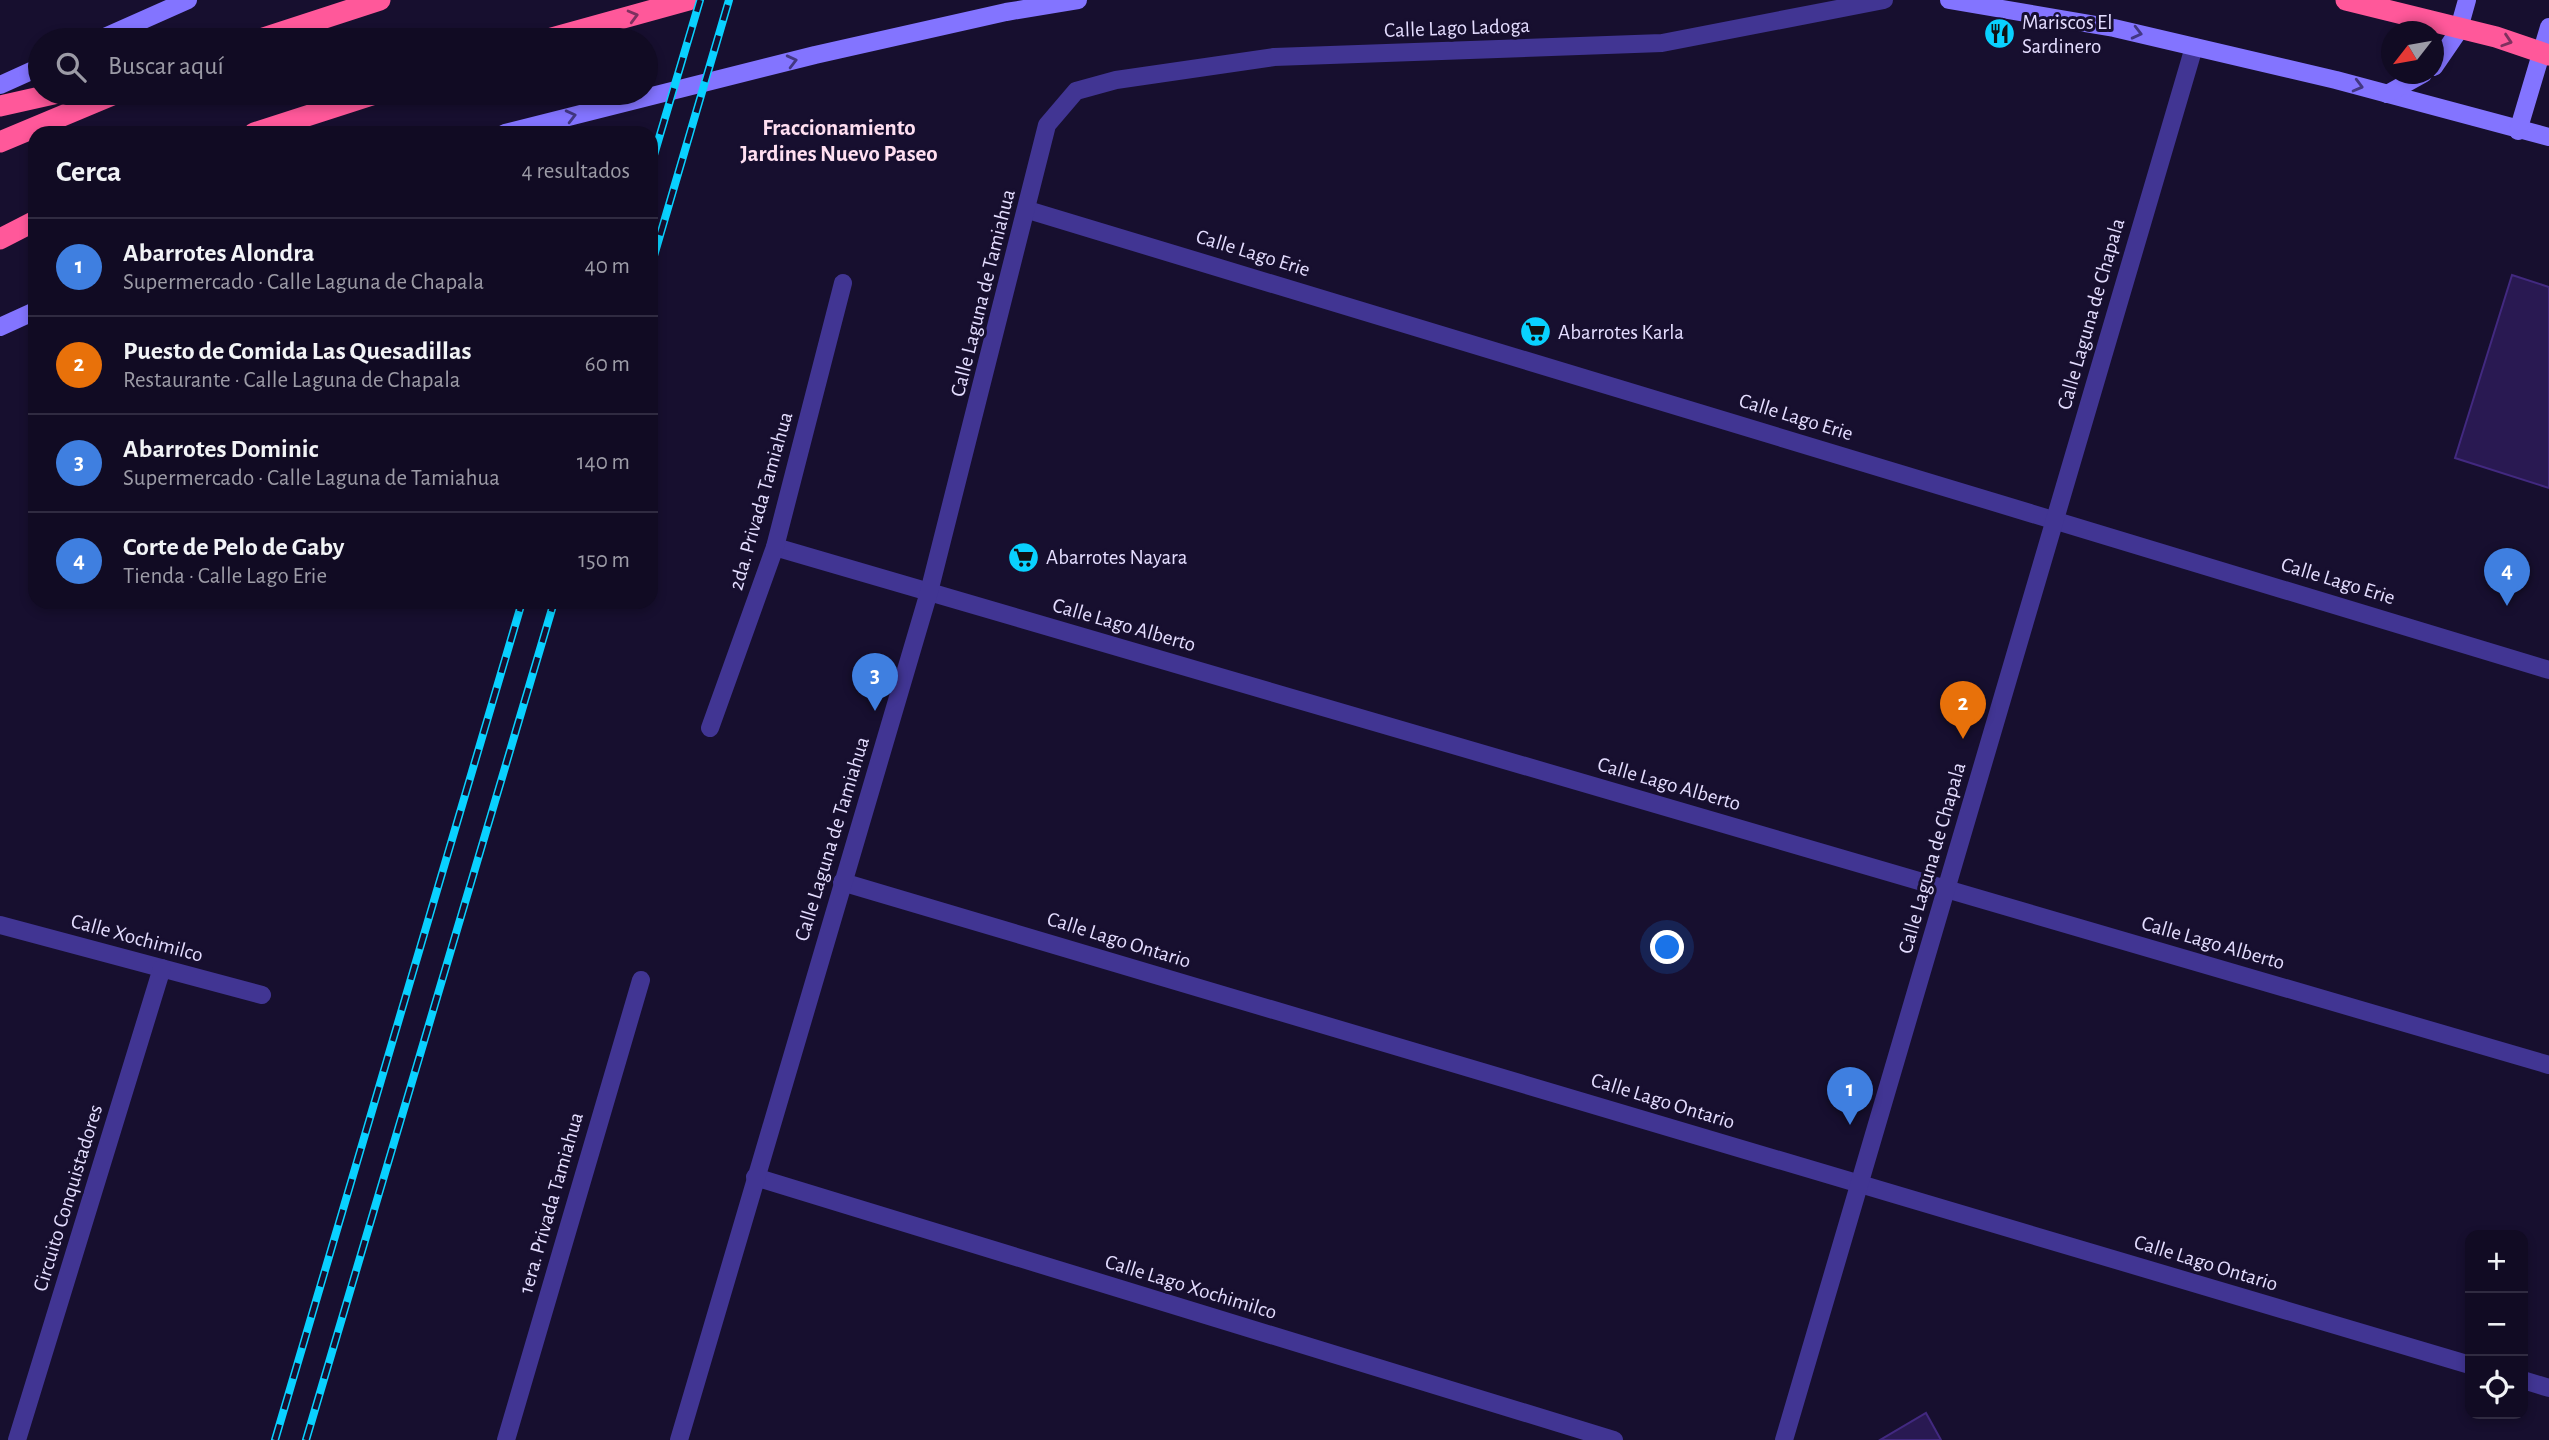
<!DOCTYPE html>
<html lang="es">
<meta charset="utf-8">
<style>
:root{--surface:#110b23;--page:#1a142b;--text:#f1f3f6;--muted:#9c9ba6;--line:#302b41;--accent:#09d1ff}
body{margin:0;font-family:"Alegreya Sans",sans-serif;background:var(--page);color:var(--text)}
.controls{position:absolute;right:21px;bottom:21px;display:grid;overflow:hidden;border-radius:14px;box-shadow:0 4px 10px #0003}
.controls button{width:63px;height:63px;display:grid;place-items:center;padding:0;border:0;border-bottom:2px solid var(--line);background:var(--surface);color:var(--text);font:35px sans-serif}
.compass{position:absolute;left:2381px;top:21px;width:63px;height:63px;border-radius:50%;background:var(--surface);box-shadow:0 4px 10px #0003;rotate:239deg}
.you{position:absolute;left:1668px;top:948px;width:24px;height:24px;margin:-18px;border:5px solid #fff;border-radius:50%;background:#1a73e8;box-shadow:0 0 0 10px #1a73e833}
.badge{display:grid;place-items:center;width:46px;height:46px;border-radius:50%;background:var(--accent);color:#fff;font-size:23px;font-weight:700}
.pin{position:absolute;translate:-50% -58px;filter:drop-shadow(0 2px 4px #0008)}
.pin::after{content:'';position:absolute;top:37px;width:24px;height:21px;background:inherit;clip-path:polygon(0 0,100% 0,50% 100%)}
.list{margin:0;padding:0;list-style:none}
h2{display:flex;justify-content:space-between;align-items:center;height:91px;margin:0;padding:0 28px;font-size:30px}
h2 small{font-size:23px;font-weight:400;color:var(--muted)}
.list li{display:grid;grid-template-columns:46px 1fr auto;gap:21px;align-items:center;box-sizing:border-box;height:98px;padding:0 28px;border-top:2px solid var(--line)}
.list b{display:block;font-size:26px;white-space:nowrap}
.list p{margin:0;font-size:23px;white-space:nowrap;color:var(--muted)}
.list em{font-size:23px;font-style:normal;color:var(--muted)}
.icon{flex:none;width:38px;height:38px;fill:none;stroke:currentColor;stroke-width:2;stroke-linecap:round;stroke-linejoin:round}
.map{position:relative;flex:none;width:2549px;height:1440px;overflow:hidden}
.search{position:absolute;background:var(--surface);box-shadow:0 4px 10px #0003;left:28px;top:28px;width:630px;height:77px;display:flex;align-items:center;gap:18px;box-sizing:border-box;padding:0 24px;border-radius:38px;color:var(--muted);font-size:26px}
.panel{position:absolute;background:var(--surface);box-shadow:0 4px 10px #0003;left:28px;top:126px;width:630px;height:483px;border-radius:21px}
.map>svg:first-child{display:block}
.building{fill:#291952;stroke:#422980;stroke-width:2}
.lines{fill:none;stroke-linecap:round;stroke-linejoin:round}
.minor{stroke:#413593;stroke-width:18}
.secondary{stroke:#8374ff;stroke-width:18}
.motorway{stroke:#ff589a;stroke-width:21}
.rail-casing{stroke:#09d1ff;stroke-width:8}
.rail{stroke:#170f2f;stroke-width:5;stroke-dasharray:16;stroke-linecap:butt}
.motorway-bridge{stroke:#ff589a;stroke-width:21}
.oneway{stroke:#7f305f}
.oneway2{stroke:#423782}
.labels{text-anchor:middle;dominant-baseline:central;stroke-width:6;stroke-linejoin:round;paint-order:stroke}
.poi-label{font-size:21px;fill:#e4ddff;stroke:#170f2f;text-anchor:start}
.street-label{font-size:21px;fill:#e4ddff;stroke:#170f2f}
.neighbourhood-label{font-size:23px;font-weight:bold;fill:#ffdff1;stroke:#170f2f}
</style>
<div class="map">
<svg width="2549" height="1440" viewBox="0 0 2549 1440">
<rect width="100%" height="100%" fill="#170f2f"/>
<!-- building -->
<g class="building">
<polygon points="2512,275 2549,287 2549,488 2455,458"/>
<polygon points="1926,1413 1941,1440 1880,1440"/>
</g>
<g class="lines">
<!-- minor -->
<g class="minor">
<polyline points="1028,210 2549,670"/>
<polyline points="775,547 2549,1065"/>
<polyline points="710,728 775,547 843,283"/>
<polyline points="842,882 2470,1365"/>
<polyline points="0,925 262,995"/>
<polyline points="755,1177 1614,1440"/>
<polyline points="2523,1380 2549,1388"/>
<polyline points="17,1440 162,968"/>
<polyline points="506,1440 641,980"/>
<polyline points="679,1440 929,592 1047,125 1076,91 1116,80 1274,57 1662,43 1884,0"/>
<polyline points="1784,1440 2194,47"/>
</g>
<!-- secondary -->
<g class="secondary">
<polyline points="1949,0 2114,28 2336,80 2549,137"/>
<polyline points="98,40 188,0"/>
<polyline points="2434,67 2458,32 2467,0"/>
<polyline points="0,85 40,67"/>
<polyline points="2387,94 2423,74"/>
<polyline points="2518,131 2549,27"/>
<polyline points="505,133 815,55 1006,12 1078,0"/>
<polyline points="0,327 35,311"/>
</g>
<!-- motorway -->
<g class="motorway">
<polyline points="257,40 380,0"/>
<polyline points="544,40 689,0"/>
<polyline points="0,106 58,93"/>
<polyline points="254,133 378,93"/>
<polyline points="0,142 117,93"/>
<polyline points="0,239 35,221"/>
</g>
<defs>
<g id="rail">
<polyline points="651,165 700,0"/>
<polyline points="651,266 729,0"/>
<polyline points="275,1440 522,602"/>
<polyline points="306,1440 554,602"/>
</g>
</defs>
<!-- rail casing -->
<use href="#rail" class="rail-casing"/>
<!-- rail -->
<use href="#rail" class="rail"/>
<!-- motorway-bridge -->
<polyline class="motorway-bridge" points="2346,0 2496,37 2549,55"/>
</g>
<!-- one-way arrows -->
<defs><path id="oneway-chevron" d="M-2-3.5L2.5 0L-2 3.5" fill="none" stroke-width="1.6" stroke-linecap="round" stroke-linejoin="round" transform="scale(1.75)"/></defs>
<g class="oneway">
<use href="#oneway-chevron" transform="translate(633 16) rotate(-15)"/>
<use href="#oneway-chevron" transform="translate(2507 41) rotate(18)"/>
</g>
<g class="oneway2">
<use href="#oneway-chevron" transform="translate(2137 33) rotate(14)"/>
<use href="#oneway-chevron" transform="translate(792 61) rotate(-14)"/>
<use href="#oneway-chevron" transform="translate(2358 86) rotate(15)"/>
<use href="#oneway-chevron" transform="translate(571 116) rotate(-14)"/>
</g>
<!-- icons -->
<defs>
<symbol id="restaurant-disc" viewBox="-11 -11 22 22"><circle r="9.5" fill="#09d1ff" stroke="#170f2f"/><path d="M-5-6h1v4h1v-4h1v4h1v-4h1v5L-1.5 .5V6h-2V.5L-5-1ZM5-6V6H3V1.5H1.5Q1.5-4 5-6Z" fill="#111"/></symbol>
<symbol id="supermarket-disc" viewBox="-11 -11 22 22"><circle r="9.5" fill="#09d1ff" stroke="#170f2f"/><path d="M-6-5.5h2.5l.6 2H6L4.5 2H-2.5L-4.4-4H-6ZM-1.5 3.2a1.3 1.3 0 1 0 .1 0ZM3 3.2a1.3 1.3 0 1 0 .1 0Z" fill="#111"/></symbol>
</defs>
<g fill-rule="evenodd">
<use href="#restaurant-disc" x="1982" y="16" width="35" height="35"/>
<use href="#supermarket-disc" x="1518" y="314" width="35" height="35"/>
<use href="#supermarket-disc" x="1006" y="540" width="35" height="35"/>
</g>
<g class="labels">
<!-- poi labels -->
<g class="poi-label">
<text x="2022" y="22">Mariscos El<tspan x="2022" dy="24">Sardinero</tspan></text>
<text x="1558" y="332">Abarrotes Karla</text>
<text x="1046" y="557">Abarrotes Nayara</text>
</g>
<!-- street labels -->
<g class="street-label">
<text transform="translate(1457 28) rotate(-2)">Calle Lago Ladoga</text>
<text transform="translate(1253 253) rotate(17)">Calle Lago Erie</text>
<text transform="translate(983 293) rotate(-76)">Calle Laguna de Tamiahua</text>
<text transform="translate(2091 314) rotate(-74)">Calle Laguna de Chapala</text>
<text transform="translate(1796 417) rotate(17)">Calle Lago Erie</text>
<text transform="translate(761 501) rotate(-74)">2da. Privada Tamiahua</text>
<text transform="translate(2338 581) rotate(17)">Calle Lago Erie</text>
<text transform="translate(1124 625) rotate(16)">Calle Lago Alberto</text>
<text transform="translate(1669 784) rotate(16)">Calle Lago Alberto</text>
<text transform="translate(832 839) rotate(-73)">Calle Laguna de Tamiahua</text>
<text transform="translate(1932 858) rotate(-74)">Calle Laguna de Chapala</text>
<text transform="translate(137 938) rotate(15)">Calle Xochimilco</text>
<text transform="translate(1119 940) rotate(17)">Calle Lago Ontario</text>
<text transform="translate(2213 943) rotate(16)">Calle Lago Alberto</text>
<text transform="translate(1663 1101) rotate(17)">Calle Lago Ontario</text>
<text transform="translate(68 1198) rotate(-73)">Circuito Conquistadores</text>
<text transform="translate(551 1203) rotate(-74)">1era. Privada Tamiahua</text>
<text transform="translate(2206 1263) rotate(17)">Calle Lago Ontario</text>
<text transform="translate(1191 1287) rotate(17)">Calle Lago Xochimilco</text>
</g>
<!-- neighbourhood labels -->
<g class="neighbourhood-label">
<text x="839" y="128">Fraccionamiento<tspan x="839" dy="26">Jardines Nuevo Paseo</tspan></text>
</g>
</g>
</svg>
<div class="controls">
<button>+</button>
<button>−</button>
<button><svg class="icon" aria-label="locate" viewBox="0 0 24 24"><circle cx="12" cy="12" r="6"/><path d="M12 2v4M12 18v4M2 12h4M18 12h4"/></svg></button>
</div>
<svg class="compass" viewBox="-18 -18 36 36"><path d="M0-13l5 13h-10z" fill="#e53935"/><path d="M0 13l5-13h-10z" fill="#9c9ba6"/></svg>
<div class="you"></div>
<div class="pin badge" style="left:1850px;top:1125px;background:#3f7fe0">1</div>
<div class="pin badge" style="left:1963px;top:739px;background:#e8710a">2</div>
<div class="pin badge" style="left:875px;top:711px;background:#3f7fe0">3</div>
<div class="pin badge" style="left:2507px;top:606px;background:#3f7fe0">4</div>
<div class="search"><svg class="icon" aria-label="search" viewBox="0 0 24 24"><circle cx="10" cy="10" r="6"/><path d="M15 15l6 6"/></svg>Buscar aquí</div>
<section class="panel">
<h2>Cerca<small>4 resultados</small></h2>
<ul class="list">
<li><span class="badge" style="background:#3f7fe0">1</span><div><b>Abarrotes Alondra</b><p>Supermercado · Calle Laguna de Chapala</p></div><em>40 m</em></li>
<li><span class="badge" style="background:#e8710a">2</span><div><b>Puesto de Comida Las Quesadillas</b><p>Restaurante · Calle Laguna de Chapala</p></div><em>60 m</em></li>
<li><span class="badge" style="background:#3f7fe0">3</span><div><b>Abarrotes Dominic</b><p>Supermercado · Calle Laguna de Tamiahua</p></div><em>140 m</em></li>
<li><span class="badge" style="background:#3f7fe0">4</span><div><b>Corte de Pelo de Gaby</b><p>Tienda · Calle Lago Erie</p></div><em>150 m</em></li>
</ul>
</section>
</div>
